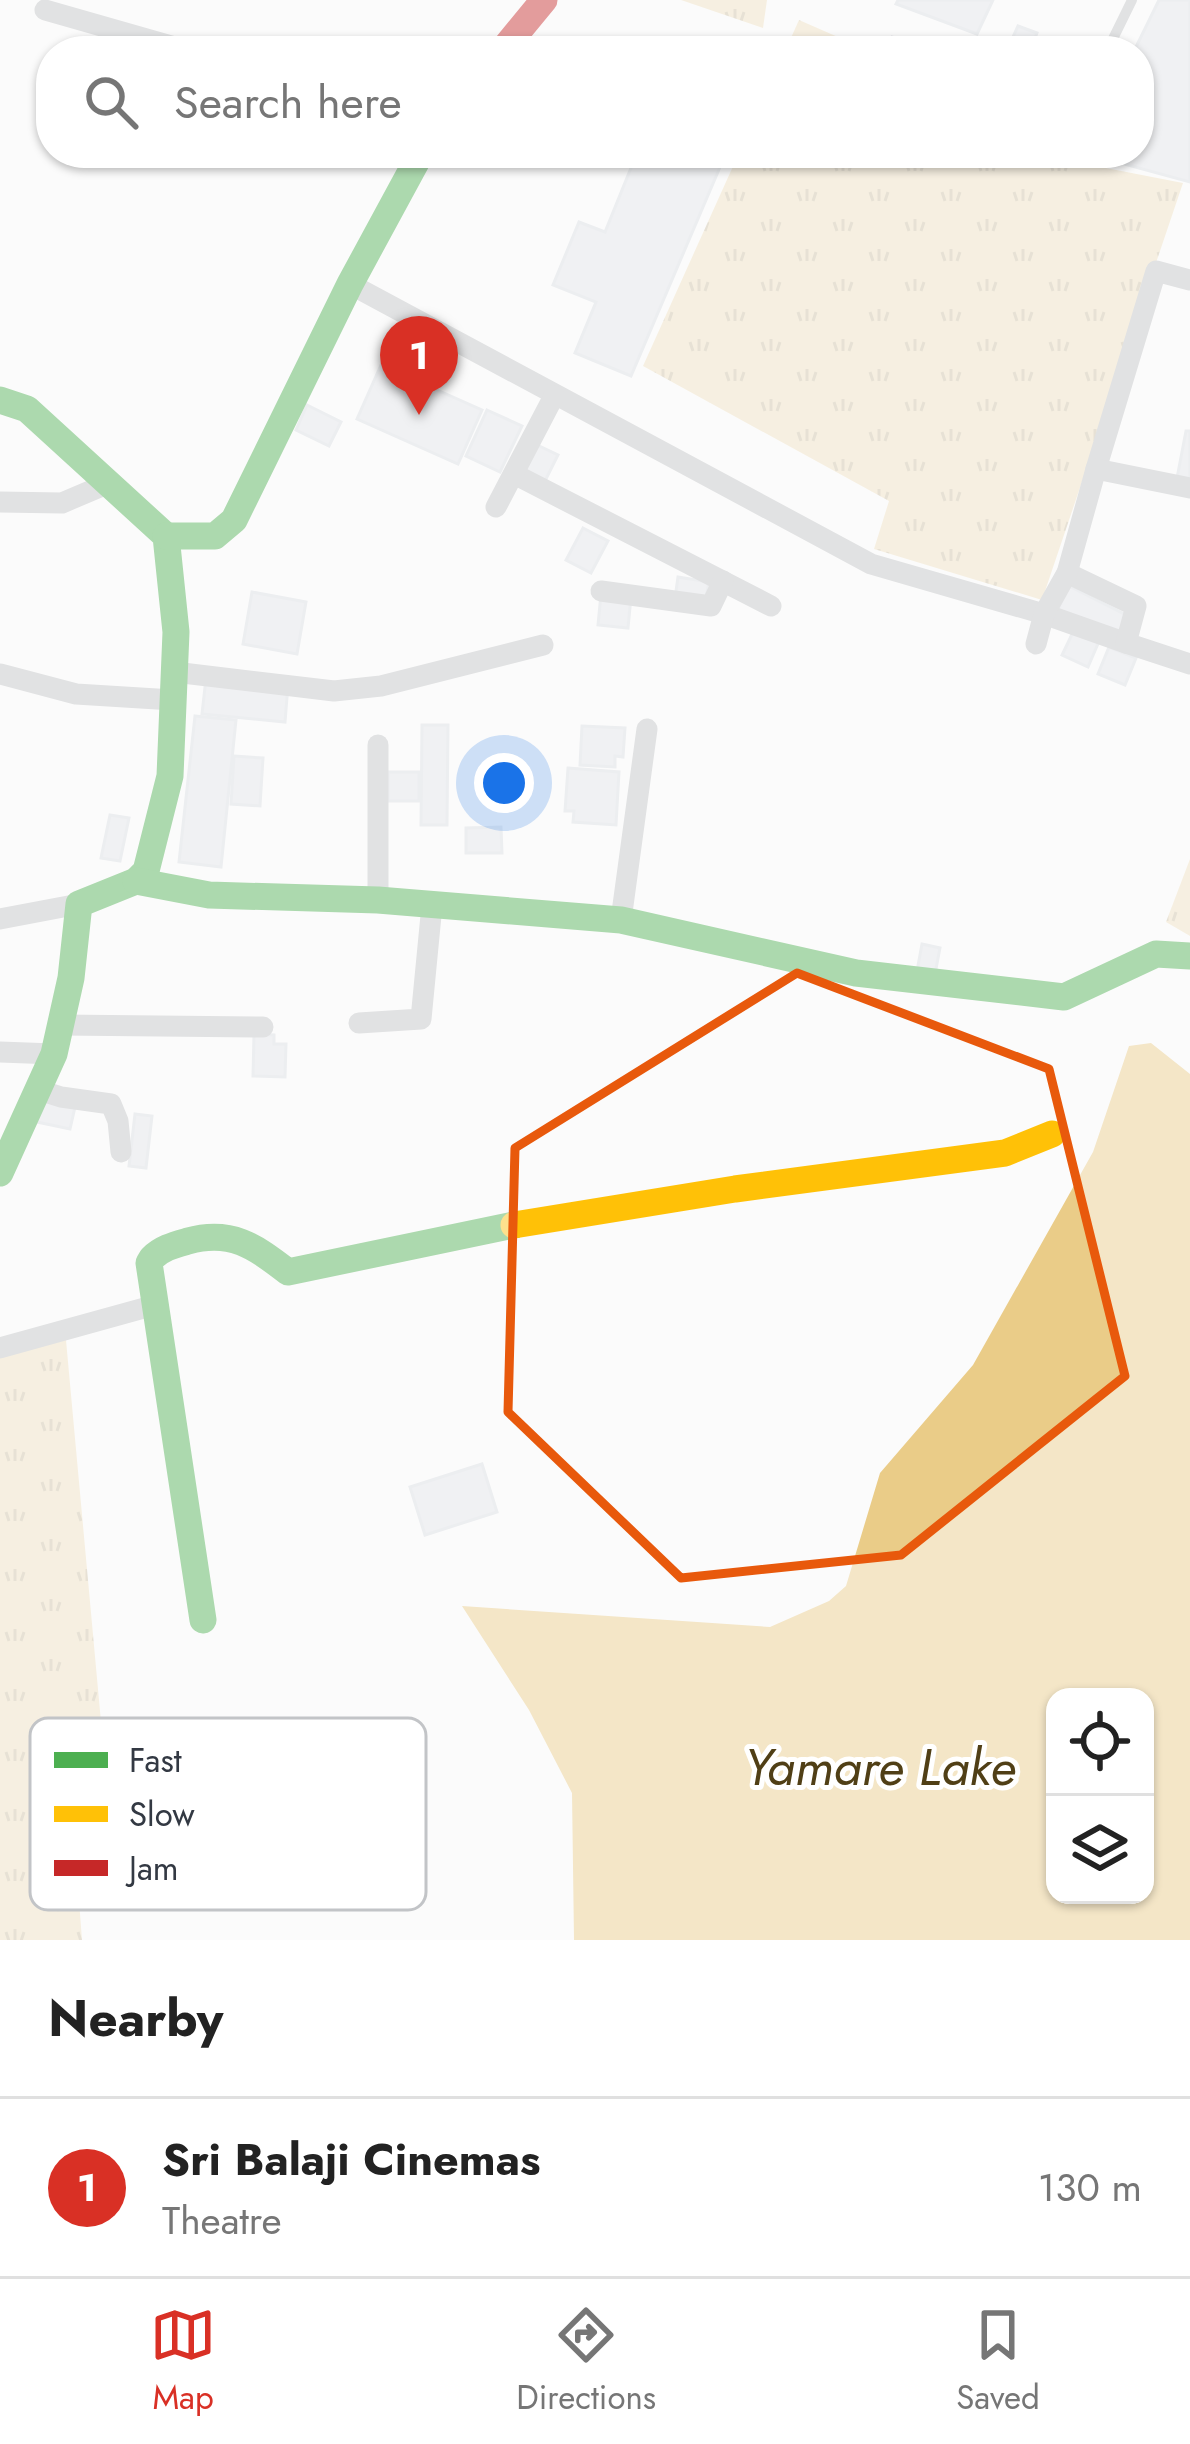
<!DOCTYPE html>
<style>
:root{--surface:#fff;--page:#f2f2f2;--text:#222;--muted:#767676;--line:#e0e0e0;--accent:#d93025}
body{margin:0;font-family:Jost,sans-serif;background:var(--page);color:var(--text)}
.controls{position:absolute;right:36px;bottom:36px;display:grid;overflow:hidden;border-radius:24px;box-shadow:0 3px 9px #0004}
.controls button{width:108px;height:108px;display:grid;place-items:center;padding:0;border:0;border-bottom:3px solid var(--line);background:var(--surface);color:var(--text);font:60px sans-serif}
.you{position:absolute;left:504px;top:783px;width:42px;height:42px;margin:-30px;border:9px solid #fff;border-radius:50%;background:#1a73e8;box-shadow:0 0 0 18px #1a73e833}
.badge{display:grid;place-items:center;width:78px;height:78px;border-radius:50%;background:var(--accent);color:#fff;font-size:39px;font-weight:700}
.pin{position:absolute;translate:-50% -99px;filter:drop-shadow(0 3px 6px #0008)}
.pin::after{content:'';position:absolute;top:63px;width:42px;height:36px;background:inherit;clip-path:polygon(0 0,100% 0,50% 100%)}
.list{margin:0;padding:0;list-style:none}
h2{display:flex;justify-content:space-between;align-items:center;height:156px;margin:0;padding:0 48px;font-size:51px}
h2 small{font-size:39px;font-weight:400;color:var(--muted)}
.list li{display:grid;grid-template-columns:78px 1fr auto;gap:36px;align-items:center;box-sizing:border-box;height:180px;padding:0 48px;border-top:3px solid var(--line)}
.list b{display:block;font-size:45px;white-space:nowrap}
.list p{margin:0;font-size:39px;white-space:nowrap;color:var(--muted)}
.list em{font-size:39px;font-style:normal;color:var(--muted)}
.icon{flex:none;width:66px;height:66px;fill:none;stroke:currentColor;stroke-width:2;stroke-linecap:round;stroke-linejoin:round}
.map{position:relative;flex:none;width:1190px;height:1940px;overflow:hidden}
.search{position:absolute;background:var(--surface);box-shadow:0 3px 9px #0004;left:36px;right:36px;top:36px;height:132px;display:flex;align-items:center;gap:30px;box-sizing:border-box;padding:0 42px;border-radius:48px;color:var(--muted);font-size:45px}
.sheet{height:336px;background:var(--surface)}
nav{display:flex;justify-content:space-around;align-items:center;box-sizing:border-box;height:168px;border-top:3px solid var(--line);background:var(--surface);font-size:33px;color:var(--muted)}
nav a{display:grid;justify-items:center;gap:6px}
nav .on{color:var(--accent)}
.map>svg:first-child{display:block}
.grass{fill:url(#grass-tufts)}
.water{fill:#eacc88;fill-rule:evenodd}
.building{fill:#e2e4e9;stroke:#dadde2;stroke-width:3}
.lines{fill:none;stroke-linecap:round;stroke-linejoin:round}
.lane{stroke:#c1c3c5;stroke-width:10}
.street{stroke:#c1c3c5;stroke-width:21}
.fast{stroke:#4caf50;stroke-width:27}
.slow{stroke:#ffc107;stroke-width:27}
.jam{stroke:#c62828;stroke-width:27}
.marked{fill:none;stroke:#e8590c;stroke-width:9;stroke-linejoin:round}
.labels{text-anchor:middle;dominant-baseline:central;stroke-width:10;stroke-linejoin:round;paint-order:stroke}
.water-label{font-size:51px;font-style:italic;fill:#503f16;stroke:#fff}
.key{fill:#fff;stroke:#c2c4c7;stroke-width:3}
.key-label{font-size:33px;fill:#333943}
</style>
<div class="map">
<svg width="1190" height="1940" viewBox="0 0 1190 1940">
<defs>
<pattern id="grass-tufts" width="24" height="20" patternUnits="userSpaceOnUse" patternTransform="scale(3)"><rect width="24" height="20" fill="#f0e1c1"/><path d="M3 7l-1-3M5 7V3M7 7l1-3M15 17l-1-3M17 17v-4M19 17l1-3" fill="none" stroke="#cec2a7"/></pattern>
</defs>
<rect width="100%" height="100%" fill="#fbfbfb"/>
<!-- grass -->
<g class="grass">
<polygon points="682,0 767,0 763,28 681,0"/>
<polygon points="799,20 870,51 785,51"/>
<polygon points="739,153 1073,153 1070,161 1183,183 1042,600 874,549 889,501 643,366"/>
<polygon points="1190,859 1190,936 1166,922"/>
<polygon points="66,1340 109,1809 73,1821 82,1940 0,1940 0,1357"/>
</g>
<!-- water -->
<path class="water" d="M1151,1043L1190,1074V1940H574L572,1793L529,1710L462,1606L770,1627L829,1601L846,1586L880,1473L973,1365L1093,1152L1129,1046ZM1055,1697H1145V1895H1055Z"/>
<!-- building -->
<g class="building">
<polygon points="898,0 993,0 977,34 896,4"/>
<polygon points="1159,0 1190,0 1190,182 1084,153 1139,153 1139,51 1134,51"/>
<polygon points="1018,26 1037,33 1030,51 1008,48"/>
<polygon points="892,37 926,51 886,51"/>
<polygon points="637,153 726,153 631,376 575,353 596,302 553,285 579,222 605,232"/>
<polygon points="381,365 482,410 458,464 357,419"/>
<polygon points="307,405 341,422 329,446 296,430"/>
<polygon points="487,410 522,426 500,472 466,456"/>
<polygon points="1186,431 1190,431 1190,481 1177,478"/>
<polygon points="533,443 558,455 545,481 520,469"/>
<polygon points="583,528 608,541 591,573 566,560"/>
<polygon points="678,577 709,582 705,603 675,598"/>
<polygon points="1069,586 1130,617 1119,639 1058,609"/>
<polygon points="252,592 306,602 297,654 243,644"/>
<polygon points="601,594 631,597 628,628 598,625"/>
<polygon points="1075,628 1100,639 1088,667 1062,655"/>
<polygon points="1109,647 1136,658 1125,685 1098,674"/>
<polygon points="206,678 288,685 285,722 202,714"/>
<polygon points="195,716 236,720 221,867 179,862"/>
<polygon points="422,725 448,725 447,825 421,825"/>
<polygon points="582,726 625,728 623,757 615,756 615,767 580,765"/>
<polygon points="234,756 263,758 260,806 231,804"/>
<polygon points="568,768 619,772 616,825 573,822 574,811 565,811"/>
<rect x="388" y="772" width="31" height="29"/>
<polygon points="110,815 129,818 120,861 101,858"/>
<polygon points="501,827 502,853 466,853 466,828"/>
<polygon points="922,944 940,948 935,974 917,971"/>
<polygon points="254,1034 274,1035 274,1044 286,1044 285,1077 253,1076"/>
<polygon points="41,1099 75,1107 70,1129 37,1122"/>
<polygon points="135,1114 152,1116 146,1168 129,1166"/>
<polygon points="482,1464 497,1512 425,1535 410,1487"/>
</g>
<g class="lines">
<!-- lane -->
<polyline class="lane" points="1107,51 1132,0"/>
<!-- street -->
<g class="street">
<polyline points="45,10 189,51"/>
<polyline points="350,284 871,564 1044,614 1126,643"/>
<polyline points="1096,469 1156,271 1190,280"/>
<polyline points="514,474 771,606"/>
<polyline points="0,502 62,503 109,483"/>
<polyline points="496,507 554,396"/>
<polyline points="1067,573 1136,606 1126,643 1190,664"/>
<polyline points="601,591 711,606 723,581"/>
<polyline points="1036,644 1044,614 1067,573 1096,469 1190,488"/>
<polyline points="174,672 334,691 381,686 543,645"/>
<polyline points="0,674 76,694 173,700"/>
<polyline points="378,900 378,745"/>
<polyline points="0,919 79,904"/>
<polyline points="621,920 647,729"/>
<polyline points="359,1023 421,1019 432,905"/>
<polyline points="61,1025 263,1027"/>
<polyline points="0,1052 54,1054"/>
<polyline points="39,1090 61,1097 111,1104 118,1121 121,1152"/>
<polyline points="0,1348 155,1305"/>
</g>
<!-- fast -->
<g class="fast">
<polyline points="0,400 27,409 166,536 176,632 170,776 146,871 136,881 79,904 71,978 54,1054 0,1173"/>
<polyline points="166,536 215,536 234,520 350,284 421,153"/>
<polyline points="136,881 209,895 378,900 621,920 856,973 1064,997 1156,954 1190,956"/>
<path d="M203,1620L149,1263L152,1258C162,1248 174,1245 188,1241C231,1229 254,1246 288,1272L514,1225"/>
</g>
<!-- slow -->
<polyline class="slow" points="514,1225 735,1189 1005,1153 1052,1134"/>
<!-- jam -->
<polyline class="jam" points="502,51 544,0"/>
</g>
<!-- marked area -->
<path d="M0 0H1190V1940H0ZM797,973L1049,1069L1125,1376L901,1555L681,1578L508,1412L515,1148Z" fill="#fbfbfb" fill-opacity=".55" fill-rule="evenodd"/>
<path class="marked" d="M797,973L1049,1069L1125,1376L901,1555L681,1578L508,1412L515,1148Z"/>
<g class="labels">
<!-- water labels -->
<g class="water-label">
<text x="880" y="1767">Yamare Lake</text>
</g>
</g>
<!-- legend -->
<rect x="30" y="1718" width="396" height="192" rx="18" class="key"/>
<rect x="54" y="1752" width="54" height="16" fill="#4caf50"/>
<rect x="54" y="1806" width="54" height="16" fill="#ffc107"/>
<rect x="54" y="1860" width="54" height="16" fill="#c62828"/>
<g class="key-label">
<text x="129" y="1772">Fast</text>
<text x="129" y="1826">Slow</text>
<text x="129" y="1880">Jam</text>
</g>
</svg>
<div class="controls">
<button><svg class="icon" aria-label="locate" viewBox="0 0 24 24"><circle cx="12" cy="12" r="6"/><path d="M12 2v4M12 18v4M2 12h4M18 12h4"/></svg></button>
<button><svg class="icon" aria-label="layers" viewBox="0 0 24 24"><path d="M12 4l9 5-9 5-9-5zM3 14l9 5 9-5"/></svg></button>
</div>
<div class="you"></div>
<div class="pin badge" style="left:419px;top:415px">1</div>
<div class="search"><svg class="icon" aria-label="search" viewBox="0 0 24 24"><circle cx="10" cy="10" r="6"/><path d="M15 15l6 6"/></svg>Search here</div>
</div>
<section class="sheet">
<h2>Nearby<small></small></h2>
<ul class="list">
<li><span class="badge">1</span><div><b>Sri Balaji Cinemas</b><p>Theatre</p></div><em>130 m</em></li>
</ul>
</section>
<nav>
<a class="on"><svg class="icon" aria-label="map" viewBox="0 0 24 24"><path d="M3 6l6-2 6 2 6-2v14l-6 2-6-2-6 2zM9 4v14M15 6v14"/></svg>Map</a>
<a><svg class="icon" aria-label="directions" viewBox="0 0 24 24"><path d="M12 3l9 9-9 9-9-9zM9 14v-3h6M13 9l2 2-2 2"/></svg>Directions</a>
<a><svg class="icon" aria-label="saved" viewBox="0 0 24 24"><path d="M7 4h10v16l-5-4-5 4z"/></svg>Saved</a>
</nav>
